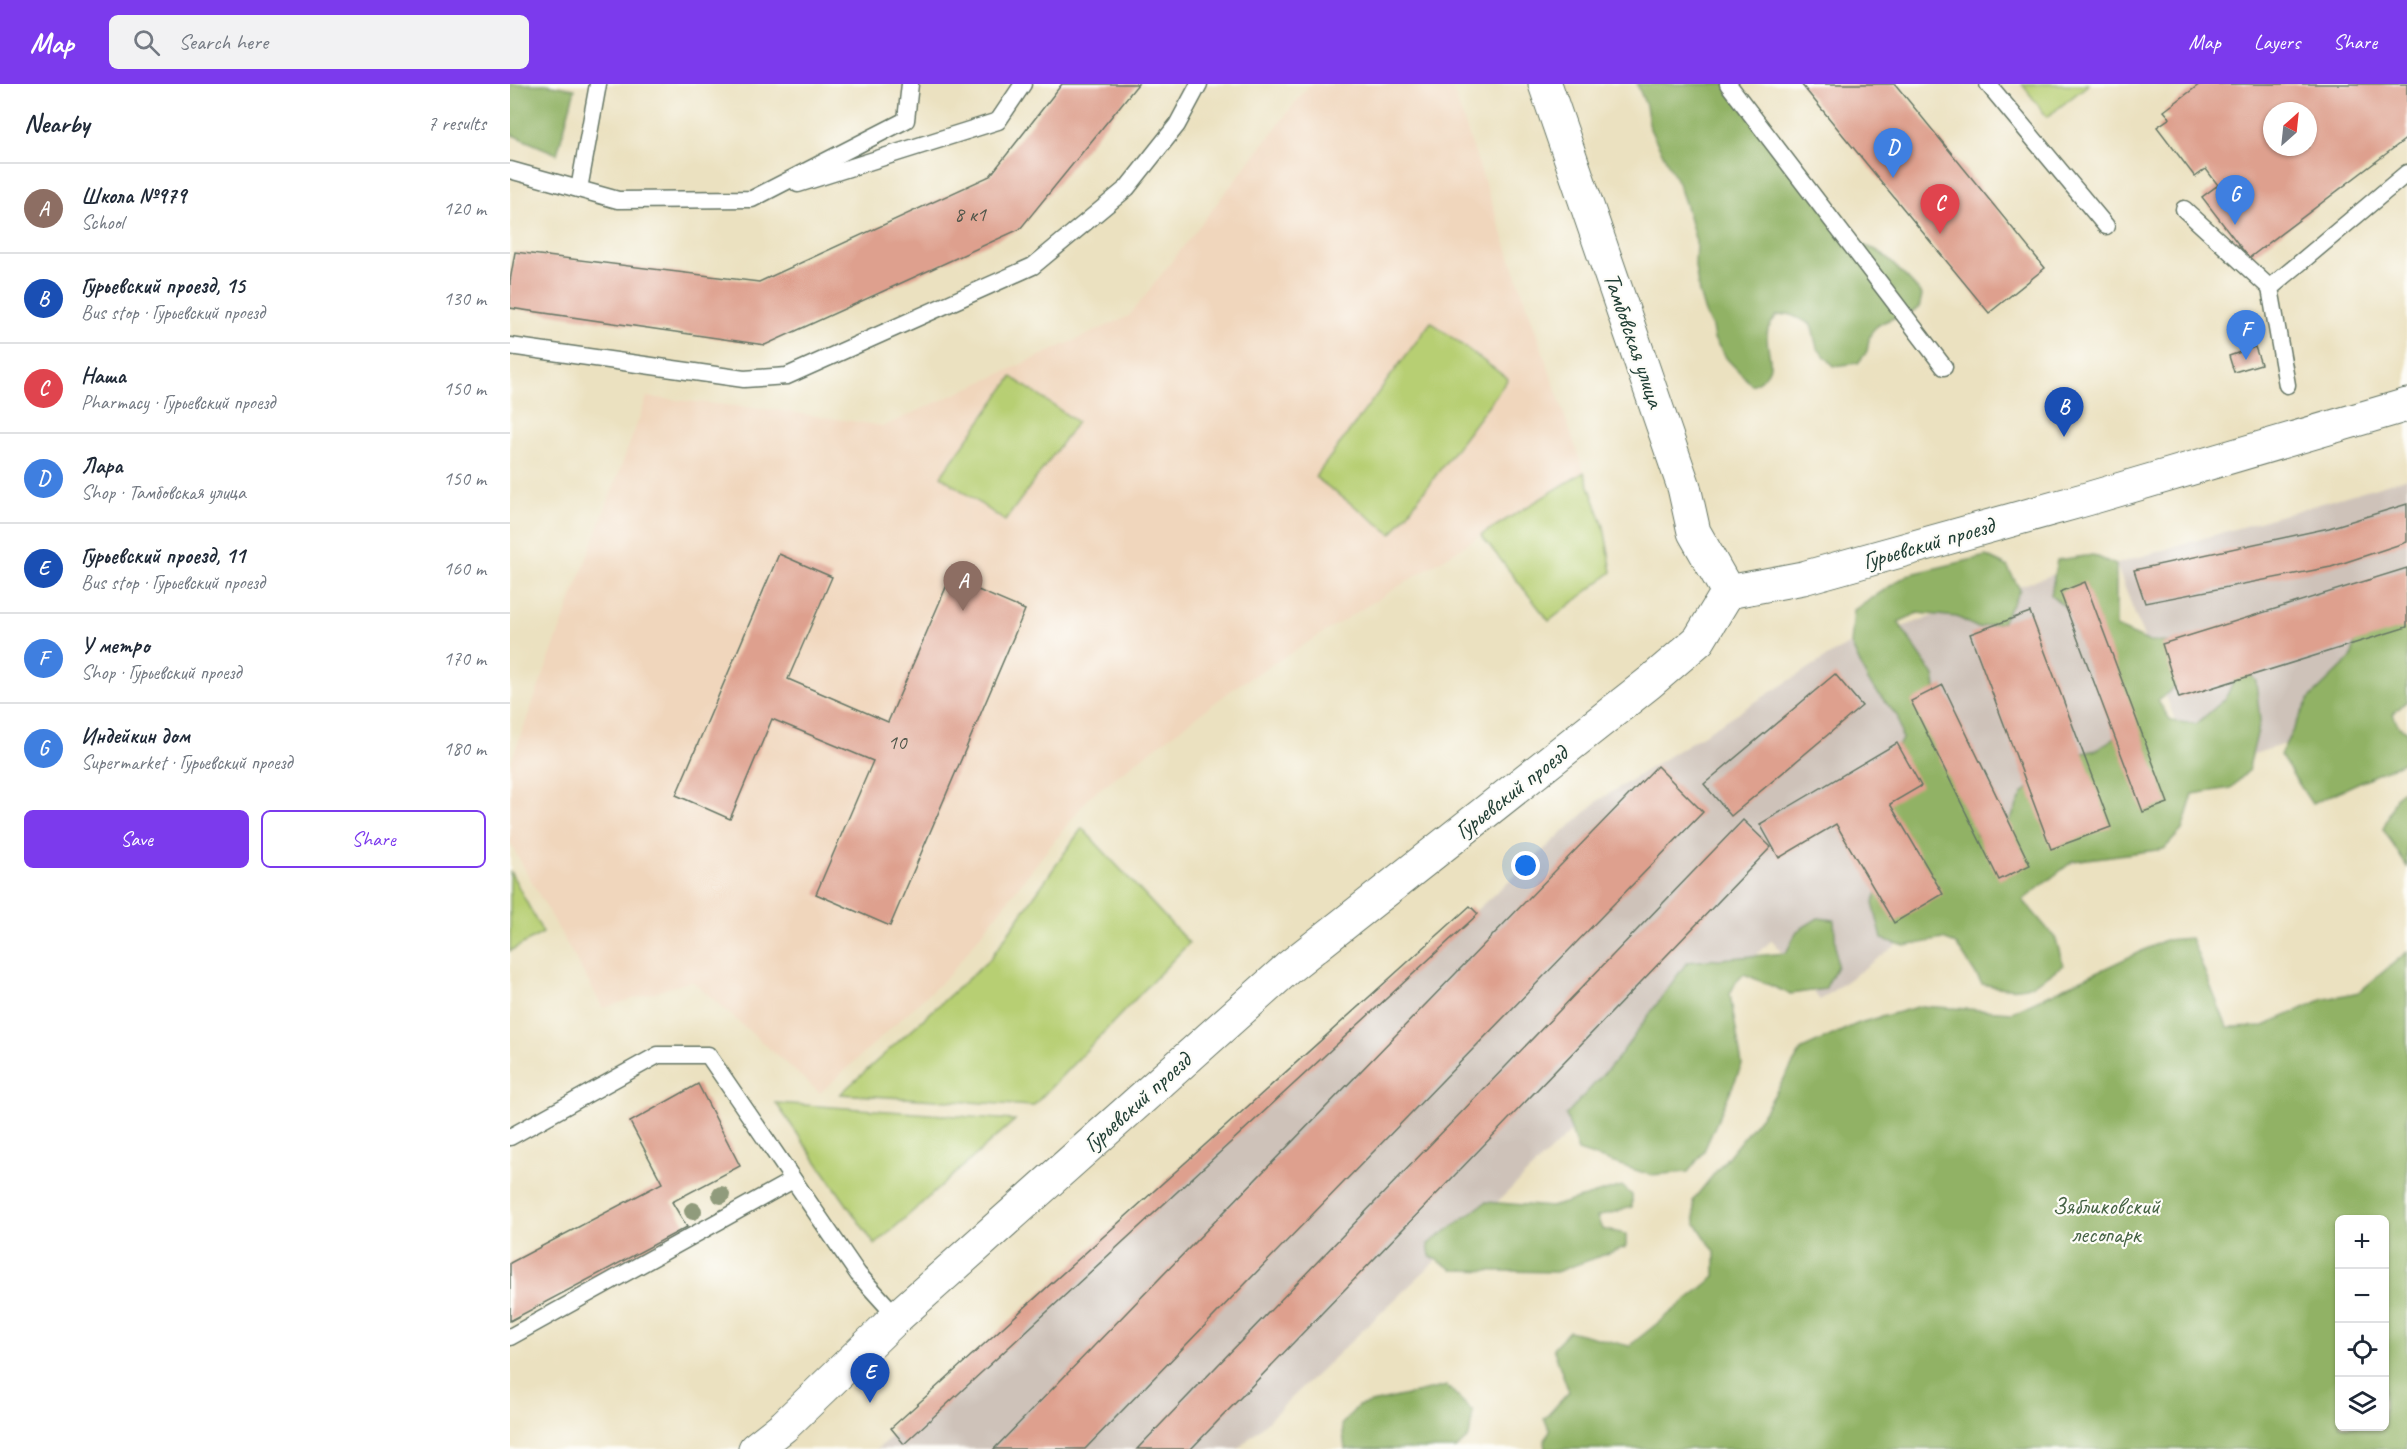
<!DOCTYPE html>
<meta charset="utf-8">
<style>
:root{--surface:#fff;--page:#f2f2f3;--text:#1f2937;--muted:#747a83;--line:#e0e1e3;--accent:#7c3aed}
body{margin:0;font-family:Caveat,sans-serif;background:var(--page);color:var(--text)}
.controls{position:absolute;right:18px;bottom:18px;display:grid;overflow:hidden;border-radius:9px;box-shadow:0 2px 4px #0004}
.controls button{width:54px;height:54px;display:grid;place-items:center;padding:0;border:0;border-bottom:2px solid var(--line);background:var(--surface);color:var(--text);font:30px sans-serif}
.compass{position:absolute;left:1753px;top:18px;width:54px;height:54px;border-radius:50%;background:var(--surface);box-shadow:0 2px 4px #0004;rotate:27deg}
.you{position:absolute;left:1016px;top:782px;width:21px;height:21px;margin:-15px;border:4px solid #fff;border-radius:50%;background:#1a73e8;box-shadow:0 0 0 9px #1a73e833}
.badge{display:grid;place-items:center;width:39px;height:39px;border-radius:50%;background:var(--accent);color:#fff;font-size:20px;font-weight:700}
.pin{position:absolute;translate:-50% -50px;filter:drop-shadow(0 2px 3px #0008)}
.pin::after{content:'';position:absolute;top:32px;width:21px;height:18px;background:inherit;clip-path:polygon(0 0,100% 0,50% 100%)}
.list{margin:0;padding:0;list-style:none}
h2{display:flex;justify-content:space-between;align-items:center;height:78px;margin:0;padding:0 24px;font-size:26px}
h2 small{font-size:20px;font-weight:400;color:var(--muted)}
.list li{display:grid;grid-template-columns:39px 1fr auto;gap:18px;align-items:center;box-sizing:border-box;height:90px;padding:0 24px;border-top:2px solid var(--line)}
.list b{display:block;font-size:22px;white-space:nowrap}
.list p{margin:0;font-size:20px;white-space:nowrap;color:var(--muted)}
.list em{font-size:20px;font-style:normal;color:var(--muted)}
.actions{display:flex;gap:12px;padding:18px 24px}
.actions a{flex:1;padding:14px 0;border:2px solid var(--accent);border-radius:9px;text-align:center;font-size:21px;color:var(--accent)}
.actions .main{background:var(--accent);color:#fff}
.icon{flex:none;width:33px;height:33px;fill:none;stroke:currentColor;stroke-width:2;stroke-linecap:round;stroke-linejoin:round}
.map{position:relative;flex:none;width:1897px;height:1365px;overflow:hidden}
header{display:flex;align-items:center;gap:36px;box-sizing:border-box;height:84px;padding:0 30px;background:var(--accent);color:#fff}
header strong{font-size:28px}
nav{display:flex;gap:33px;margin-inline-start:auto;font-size:21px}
.search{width:420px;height:54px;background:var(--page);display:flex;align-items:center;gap:15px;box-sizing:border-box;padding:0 21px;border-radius:9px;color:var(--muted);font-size:22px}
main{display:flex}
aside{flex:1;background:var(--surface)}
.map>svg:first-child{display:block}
.built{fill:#f0d6bc}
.industrial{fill:#cec2b9}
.green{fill:#b7cf73;stroke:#6b8654;stroke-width:1.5}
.forest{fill:#91b265;stroke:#58784c;stroke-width:1.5;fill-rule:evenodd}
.building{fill:#dea08e;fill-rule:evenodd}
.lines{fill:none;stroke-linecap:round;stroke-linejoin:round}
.service-casing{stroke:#667665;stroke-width:19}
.minor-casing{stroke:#667665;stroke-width:35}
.tertiary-casing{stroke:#667665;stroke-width:35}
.service{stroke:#fff;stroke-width:16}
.minor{stroke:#fff;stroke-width:33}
.tertiary{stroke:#fff;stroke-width:33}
.tree{fill:#909b7c}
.labels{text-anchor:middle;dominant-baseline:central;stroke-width:4.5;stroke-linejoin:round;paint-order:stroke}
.number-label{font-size:21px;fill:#4f564a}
.street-label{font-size:24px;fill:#1f3d34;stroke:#fdfcf7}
.park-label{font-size:24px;fill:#456244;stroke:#fdfcf7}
</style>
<header>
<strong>Map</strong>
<div class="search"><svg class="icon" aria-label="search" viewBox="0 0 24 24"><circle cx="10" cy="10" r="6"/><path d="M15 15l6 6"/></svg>Search here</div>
<nav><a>Map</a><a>Layers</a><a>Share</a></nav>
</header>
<main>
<aside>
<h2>Nearby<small>7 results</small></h2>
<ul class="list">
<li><span class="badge" style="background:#8d6e63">A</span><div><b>Школа №979</b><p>School</p></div><em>120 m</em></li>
<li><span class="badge" style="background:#1a4fb4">B</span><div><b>Гурьевский проезд, 15</b><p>Bus stop · Гурьевский проезд</p></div><em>130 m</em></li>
<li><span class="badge" style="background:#e0444e">C</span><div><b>Наша</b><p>Pharmacy · Гурьевский проезд</p></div><em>150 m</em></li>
<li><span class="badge" style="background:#3f7fe0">D</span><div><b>Лара</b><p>Shop · Тамбовская улица</p></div><em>150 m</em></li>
<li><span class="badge" style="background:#1a4fb4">E</span><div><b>Гурьевский проезд, 11</b><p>Bus stop · Гурьевский проезд</p></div><em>160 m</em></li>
<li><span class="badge" style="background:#3f7fe0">F</span><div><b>У метро</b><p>Shop · Гурьевский проезд</p></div><em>170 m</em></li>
<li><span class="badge" style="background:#3f7fe0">G</span><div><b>Индейкин дом</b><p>Supermarket · Гурьевский проезд</p></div><em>180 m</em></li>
</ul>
<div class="actions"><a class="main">Save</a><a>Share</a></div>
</aside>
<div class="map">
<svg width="1897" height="1365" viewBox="0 0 1897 1365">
<rect width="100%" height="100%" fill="#fdfcf7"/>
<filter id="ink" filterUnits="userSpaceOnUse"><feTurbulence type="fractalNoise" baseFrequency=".0167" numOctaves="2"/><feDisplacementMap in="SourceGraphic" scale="12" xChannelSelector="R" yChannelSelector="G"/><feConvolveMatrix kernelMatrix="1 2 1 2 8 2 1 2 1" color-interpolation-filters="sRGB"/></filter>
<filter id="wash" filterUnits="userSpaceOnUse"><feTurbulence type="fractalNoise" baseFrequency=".008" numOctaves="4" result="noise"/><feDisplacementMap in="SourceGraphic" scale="24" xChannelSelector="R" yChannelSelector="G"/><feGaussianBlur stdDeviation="1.35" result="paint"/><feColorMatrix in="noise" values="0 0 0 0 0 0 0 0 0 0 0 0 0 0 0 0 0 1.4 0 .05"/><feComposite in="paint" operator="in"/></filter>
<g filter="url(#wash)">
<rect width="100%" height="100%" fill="#ebe1c0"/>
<!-- built -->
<polygon class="built" points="800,0 941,0 1074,388 727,602 579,713 439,891 310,1009 182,897 93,924 0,759 0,680 137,313 273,327 374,342 619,232"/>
<!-- industrial -->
<g class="industrial">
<polygon points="1897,394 1897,563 1846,637 1685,689 1606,480"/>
<polygon points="1576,479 1674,735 1423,835 1310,916 1262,856 728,1365 367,1365 1089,716 1331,564"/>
</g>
<!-- green -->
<g class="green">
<polygon points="1512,0 1579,0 1537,33"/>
<polygon points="921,238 998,295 882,450 805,393"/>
<polygon points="502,293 567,338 495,437 431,392"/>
<polygon points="1074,388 1094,443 1102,488 1039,537 971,451"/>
<polygon points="572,744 679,859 523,1022 330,1010 480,875"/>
<polygon points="0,787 33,849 0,867"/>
<polygon points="266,1019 505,1036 365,1161"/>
</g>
<!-- forest -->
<g class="forest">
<polygon points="0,0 36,0 65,5 47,70 0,50"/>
<path d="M1127,0H1220L1342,157C1349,161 1357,162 1364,165C1373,168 1406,203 1412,211L1409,224C1396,233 1376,233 1365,244C1358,250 1359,259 1357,267C1355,271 1351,275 1348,279L1324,282L1307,264L1301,240L1279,230L1266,232C1264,235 1260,241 1258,245C1252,269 1275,284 1242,301L1217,275L1204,255L1202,243L1196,232L1189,209L1185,182L1186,158L1176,122L1168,99L1140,45L1136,22Z"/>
<path d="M1583,471L1606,481V543L1640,558L1680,559L1667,601L1648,617L1661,637L1686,640L1715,615L1726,593L1737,587L1746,597L1750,638L1738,687L1721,704L1683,710L1672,746L1654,765L1563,777L1513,816L1546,855L1553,881C1518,905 1515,909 1472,900L1446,860L1433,855L1395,862L1372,855L1363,819L1379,776L1380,676L1392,655L1388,633L1358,597L1341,560L1344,526L1397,491L1476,472L1497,482L1510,506L1492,538L1468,544L1447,533L1408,529L1388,538L1424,592L1435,656L1469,726L1466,751L1491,755L1513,709L1552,674L1586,666L1617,645L1594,557L1541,511L1547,476Z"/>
<polygon points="1897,508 1897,617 1883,630 1889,643 1897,647 1897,679 1893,678 1802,720 1770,671 1799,615 1842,573 1844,560 1824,548"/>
<polygon points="1897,703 1897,783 1873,745 1887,711"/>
<polygon points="1308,834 1324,836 1327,882 1315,905 1280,910 1234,890 1226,898 1220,910 1232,981 1193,1069 1178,1088 1140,1091 1068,1067 1056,1031 1108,974 1177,878 1276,869 1287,847"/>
<path d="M1681,854L1717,943L1754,942L1811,916L1849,908L1897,868V1365H1035L1034,1358L1040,1346L1034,1335L1059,1308L1043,1264L1059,1247L1119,1262L1205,1193V1168L1185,1138L1183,1116L1254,1028L1292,965L1349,939L1411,922L1502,928L1655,856ZM1830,1136H1874V1342H1830Z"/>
<polygon points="1112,1102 1122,1111 1122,1123 1087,1133 1092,1145 1116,1150 1116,1163 1046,1188 944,1186 920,1172 918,1160 976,1118 1041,1123"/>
<polygon points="937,1302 963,1328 959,1353 946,1365 835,1365 832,1340 848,1322"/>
</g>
<g id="blocks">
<!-- building -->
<g class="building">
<polygon points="552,0 628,0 510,145 255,261 0,224 0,197 5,168 249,198 480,92"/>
<polygon points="1291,0 1385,0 1535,184 1479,229"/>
<path d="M1690,0H1897V54L1739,174L1692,113L1708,101L1696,85L1685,93L1647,43L1660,34L1654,27ZM1762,27H1798V63H1762Z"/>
<polygon points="1745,263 1751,280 1724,288 1719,272"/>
<polygon points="1897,420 1897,458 1821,483 1635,519 1624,486 1819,444"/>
<polygon points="269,470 322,493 278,595 378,638 440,494 515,526 380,842 306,810 363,677 262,635 220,735 166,711"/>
<polygon points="1897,484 1897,543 1669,614 1652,560"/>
<polygon points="1575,498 1658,719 1633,728 1550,508"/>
<polygon points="1520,528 1601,743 1541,765 1460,550"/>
<polygon points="1325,590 1352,622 1221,732 1194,700"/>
<polygon points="1433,601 1520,781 1489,796 1401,617"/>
<polygon points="1387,659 1411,702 1380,720 1433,810 1384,839 1326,740 1269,774 1250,740"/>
<polygon points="1147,682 1193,728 575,1365 484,1365"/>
<polygon points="1233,736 1261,763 681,1365 627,1365"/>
<polygon points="960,822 968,830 394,1360 381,1344"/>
<polygon points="188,1000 230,1082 162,1118 177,1143 0,1237 0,1179 152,1099 120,1038"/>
</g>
</g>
</g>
<g filter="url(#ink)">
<use href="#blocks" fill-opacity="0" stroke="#667665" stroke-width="1.5"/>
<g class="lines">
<defs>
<g id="service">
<polyline points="1218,0 1434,283"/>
<polyline points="1478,0 1596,142"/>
<polyline points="0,86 108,116 242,115 396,36 400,0"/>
<polyline points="288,100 488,37 513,0"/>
<polyline points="69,105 88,0"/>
<polyline points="1674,125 1760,204"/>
<polyline points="0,262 234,295 277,292 523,182 617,104 667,41 689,0"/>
<polyline points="1777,301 1760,204 1897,89"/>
<polyline points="0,1053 148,971 198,971 348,1190 387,1233"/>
<polyline points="0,1253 283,1096"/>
</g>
<polyline id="minor" points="245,1365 274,1342 387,1233 778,884 1139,599 1189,556 1218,508"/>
<polyline id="tertiary" points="1035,0 1174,403 1184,448 1218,508 1293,494 1577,415 1897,321"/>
</defs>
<!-- service casing -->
<use href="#service" class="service-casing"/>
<!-- minor casing -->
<use href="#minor" class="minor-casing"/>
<!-- tertiary casing -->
<use href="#tertiary" class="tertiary-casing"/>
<!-- service -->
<use href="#service" class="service"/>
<!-- minor -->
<use href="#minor" class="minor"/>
<!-- tertiary -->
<use href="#tertiary" class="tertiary"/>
</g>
<!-- trees -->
<g class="tree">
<circle cx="211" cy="1111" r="9"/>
<circle cx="183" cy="1127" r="9"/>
</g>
</g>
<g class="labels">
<!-- number labels -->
<g class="number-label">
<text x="460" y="130">8 к1</text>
<text x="387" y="658">10</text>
</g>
<!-- street labels -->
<g class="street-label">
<text transform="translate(1124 256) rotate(71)">Тамбовская улица</text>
<text transform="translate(1418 459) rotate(-16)">Гурьевский проезд</text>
<text transform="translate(1001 708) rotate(-38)">Гурьевский проезд</text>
<text transform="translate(627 1018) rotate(-42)">Гурьевский проезд</text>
</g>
<!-- park labels -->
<g class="park-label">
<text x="1596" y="1122">Зябликовский<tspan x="1596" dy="28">лесопарк</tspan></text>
</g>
</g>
</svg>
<div class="controls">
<button>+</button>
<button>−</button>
<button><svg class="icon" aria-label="locate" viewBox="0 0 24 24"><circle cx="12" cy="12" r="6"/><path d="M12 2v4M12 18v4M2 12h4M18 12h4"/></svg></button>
<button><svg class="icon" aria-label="layers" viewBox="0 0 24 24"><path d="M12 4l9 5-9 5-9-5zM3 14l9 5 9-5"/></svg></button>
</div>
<svg class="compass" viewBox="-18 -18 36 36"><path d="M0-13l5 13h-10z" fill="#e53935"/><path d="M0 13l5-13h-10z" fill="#747a83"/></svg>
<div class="you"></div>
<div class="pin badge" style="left:453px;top:527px;background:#8d6e63">A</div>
<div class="pin badge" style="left:1554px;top:353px;background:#1a4fb4">B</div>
<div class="pin badge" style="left:1430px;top:150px;background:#e0444e">C</div>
<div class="pin badge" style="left:1383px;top:94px;background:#3f7fe0">D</div>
<div class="pin badge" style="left:360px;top:1319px;background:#1a4fb4">E</div>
<div class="pin badge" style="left:1736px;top:276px;background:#3f7fe0">F</div>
<div class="pin badge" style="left:1725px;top:141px;background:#3f7fe0">G</div>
</div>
</main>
